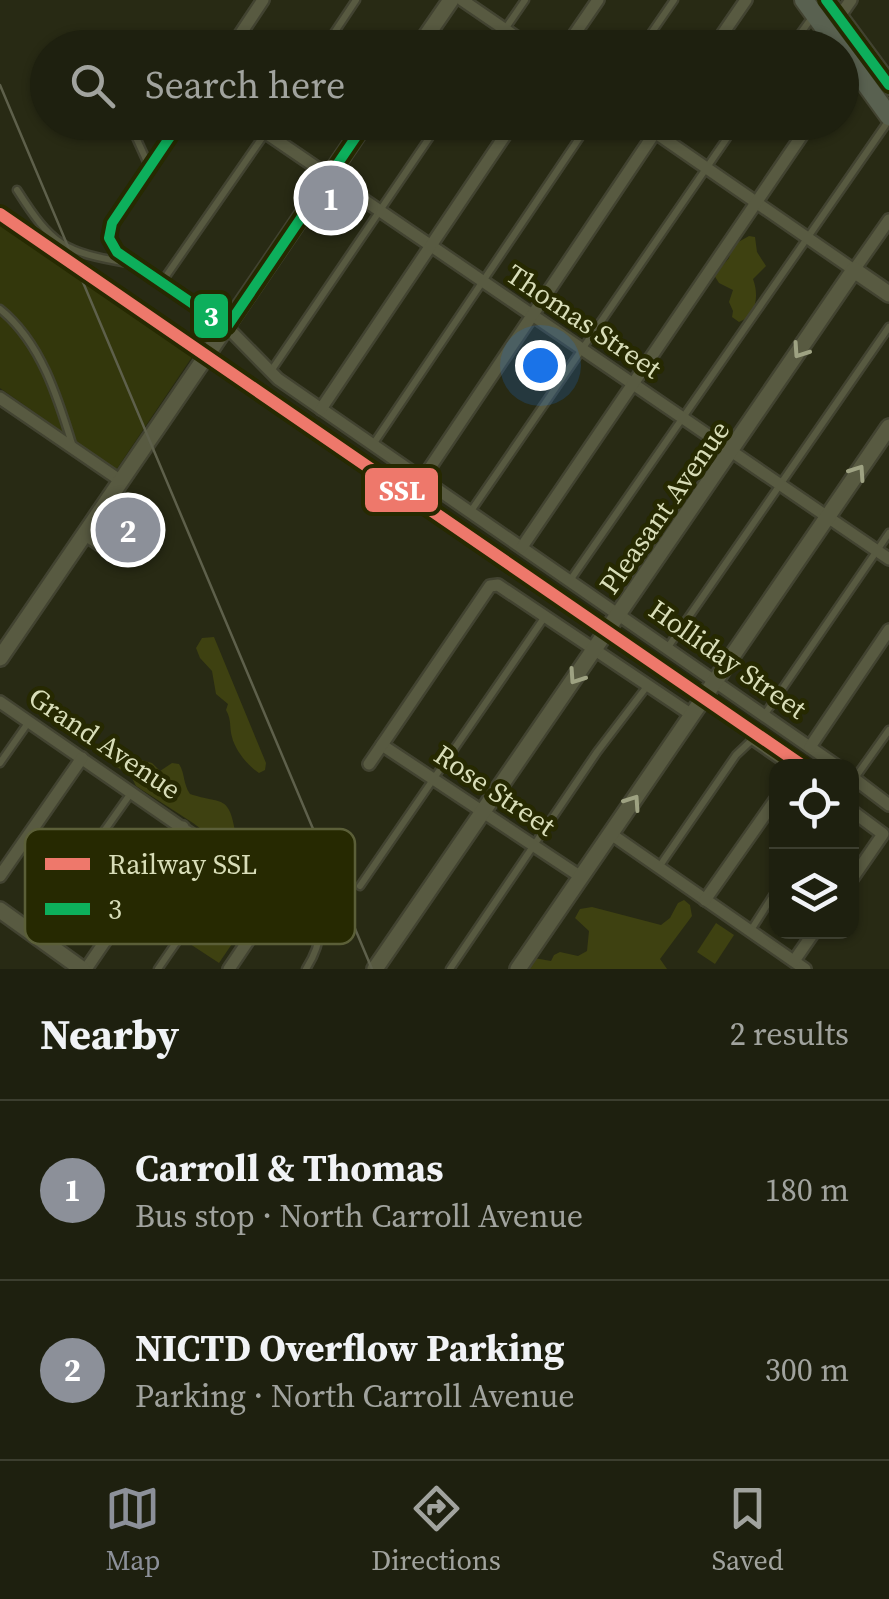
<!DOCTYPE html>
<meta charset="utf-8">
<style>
:root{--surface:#1e200f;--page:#2b2d1d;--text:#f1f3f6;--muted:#a1a39e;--line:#3c3e2f;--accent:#8c9099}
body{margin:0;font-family:"Source Serif 4",serif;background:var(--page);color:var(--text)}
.controls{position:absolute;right:30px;bottom:30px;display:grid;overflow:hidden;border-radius:20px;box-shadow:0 2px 8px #0004}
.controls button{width:90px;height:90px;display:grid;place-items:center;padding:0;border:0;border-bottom:2px solid var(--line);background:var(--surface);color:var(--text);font:50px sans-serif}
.you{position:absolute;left:540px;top:365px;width:35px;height:35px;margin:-25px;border:8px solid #fff;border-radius:50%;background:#1a73e8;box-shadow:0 0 0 15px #1a73e833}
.badge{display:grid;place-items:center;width:65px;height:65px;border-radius:50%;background:var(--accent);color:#fff;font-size:32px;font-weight:700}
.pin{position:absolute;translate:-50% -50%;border:5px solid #fff;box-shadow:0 2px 10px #0006}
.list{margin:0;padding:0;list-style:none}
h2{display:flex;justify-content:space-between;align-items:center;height:130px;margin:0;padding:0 40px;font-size:42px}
h2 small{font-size:32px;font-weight:400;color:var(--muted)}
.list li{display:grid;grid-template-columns:65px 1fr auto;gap:30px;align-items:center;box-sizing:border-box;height:180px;padding:0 40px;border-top:2px solid var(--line)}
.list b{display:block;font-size:38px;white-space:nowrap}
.list p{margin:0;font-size:32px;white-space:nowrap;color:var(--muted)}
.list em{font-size:32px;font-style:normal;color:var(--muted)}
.icon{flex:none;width:55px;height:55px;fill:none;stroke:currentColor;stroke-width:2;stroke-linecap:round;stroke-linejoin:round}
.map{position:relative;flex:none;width:889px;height:969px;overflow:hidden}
.search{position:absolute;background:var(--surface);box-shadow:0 2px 8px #0004;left:30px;right:30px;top:30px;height:110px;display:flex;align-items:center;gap:25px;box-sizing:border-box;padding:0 35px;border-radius:55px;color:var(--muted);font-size:38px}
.sheet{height:490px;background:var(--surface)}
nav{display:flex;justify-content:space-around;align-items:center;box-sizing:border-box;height:140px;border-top:2px solid var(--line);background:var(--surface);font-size:28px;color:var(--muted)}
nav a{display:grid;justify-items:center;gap:5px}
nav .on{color:var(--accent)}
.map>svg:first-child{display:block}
.built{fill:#33370c}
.green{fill:#3e4111}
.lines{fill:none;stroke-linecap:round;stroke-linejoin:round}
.service-casing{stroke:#424331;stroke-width:11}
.minor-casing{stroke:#424331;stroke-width:16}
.tertiary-casing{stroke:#424331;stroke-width:20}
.primary-casing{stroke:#424331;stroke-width:22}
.service{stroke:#585a41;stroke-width:6}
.minor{stroke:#585a41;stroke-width:11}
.tertiary{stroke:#585a41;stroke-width:15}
.primary{stroke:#596150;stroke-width:18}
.rail{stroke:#5e604b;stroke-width:2.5}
.bus-1-casing{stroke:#262901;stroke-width:18}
.bus-1{stroke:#0daf5c;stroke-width:10}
.rail-1-casing{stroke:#262901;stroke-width:20}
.rail-1{stroke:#ee786b;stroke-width:12}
.oneway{stroke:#9ea282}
.labels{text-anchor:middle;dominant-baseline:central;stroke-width:9;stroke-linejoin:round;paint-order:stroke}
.street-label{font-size:28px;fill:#d8ddb8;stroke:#262901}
.key{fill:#262901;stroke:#5b5f38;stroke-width:2.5}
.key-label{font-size:28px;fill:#d8ddb8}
.line-badge{stroke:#262901;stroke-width:4}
.badge-label{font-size:28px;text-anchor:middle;font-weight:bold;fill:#fff}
</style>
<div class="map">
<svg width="889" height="969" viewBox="0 0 889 969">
<rect width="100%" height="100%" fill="#282a14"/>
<!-- built -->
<polygon class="built" points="0,211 196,351 116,470 0,388"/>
<!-- green -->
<g class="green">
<path d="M749,236L755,237L757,252L766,266L753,279C759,295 757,315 739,322L732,317L733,311L729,302L733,290L719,283L714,275L729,258L733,245Z"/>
<path d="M214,637L266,763L265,770L259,773C248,766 235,750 232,737C229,726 232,721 226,710L228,704L216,694L212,671L200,658L196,648L202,638Z"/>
<path d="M113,752L152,763L160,771L172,763L179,764C185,773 183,784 190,794C223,805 229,793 236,836C252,847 276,859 278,879L274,883L193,823L136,786L131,776L106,760Z"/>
<polygon points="229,880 261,901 219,963 187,942"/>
<polygon points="684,900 690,905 692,916 660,959 667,969 526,969 534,958 551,961 554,955 560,952 578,956 587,951 589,931 575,918 580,909 592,907 661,925 670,918 678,903"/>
<polygon points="716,923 734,935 715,964 697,952"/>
</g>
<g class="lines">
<defs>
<g id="service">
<polyline points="724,34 746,48"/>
<polyline points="324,48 356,0"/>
<polyline points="492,48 525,0"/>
<polyline points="641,48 674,0"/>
<polyline points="790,48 813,16"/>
<polyline points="129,122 149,166"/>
<path d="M17,190C52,245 63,252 128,263"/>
<polyline points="162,282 273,122"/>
<path d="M0,309C41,342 58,398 73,447"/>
<polyline points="271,371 440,122"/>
<polyline points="374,443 590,122"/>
<polyline points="471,511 738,122"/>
<polyline points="84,537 106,552 125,527 110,502"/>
<polyline points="571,579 889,120"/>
<polyline points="668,647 889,327"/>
<polyline points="765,714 889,533"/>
<polyline points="0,763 28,723"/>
<polyline points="855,778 889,730"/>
<polyline points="659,867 736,755 753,739"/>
<polyline points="360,886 546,615"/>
<path d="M281,895L290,891C326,911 326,937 306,969"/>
<polyline points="34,930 131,793"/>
<polyline points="751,930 776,891"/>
<polyline points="158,969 231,863"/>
<polyline points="450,969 597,752 648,685"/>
</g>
<g id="minor">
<polyline points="462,0 532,48"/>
<polyline points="837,20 851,0"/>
<polyline points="231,48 263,0"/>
<polyline points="565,48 598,0"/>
<polyline points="713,48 746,0"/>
<polyline points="842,78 851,64"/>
<polyline points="180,122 112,223 109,238 117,252 227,327 278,379 837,766"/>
<polyline points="250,122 889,559"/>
<polyline points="640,122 854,270 889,220"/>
<polyline points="0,398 121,481"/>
<polyline points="321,409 514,122"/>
<polyline points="423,478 662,122"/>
<polyline points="522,547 811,122"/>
<polyline points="0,702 279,895 229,969"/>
<polyline points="753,739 792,766"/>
<polyline points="382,745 581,877"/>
<polyline points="810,747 889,630"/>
<polyline points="369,764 490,586 498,585 692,715"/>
<polyline points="852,777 889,805"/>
<polyline points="852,811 883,834 852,879"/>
<polyline points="611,834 805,969"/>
<polyline points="0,876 82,758"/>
<polyline points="705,900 776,799"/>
<polyline points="794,961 814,932"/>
<polyline points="86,969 183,827"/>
</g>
<g id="tertiary">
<polyline points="418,48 451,0"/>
<polyline points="0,658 366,122"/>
<polyline points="0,910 82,969"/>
<polyline points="375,969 854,270 889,294"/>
<polyline points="518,969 889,427"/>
</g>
<g id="primary">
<polyline points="804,0 839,48"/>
<polyline points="826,0 889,85"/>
<polyline points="842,51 889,116"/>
</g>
</defs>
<!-- service casing -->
<use href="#service" class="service-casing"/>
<!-- minor casing -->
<use href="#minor" class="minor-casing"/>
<!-- tertiary casing -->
<use href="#tertiary" class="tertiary-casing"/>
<!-- primary casing -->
<use href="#primary" class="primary-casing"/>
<!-- service -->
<use href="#service" class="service"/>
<!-- minor -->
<use href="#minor" class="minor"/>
<!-- tertiary -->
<use href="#tertiary" class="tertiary"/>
<!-- primary -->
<use href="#primary" class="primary"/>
<!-- rail -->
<polyline class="rail" points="0,85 372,969"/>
<defs>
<g id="bus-1">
<polyline points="826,0 889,85"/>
<polyline points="180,122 112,223 109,238 117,252 227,327 366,122"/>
</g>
</defs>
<!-- bus-1 casing -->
<use href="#bus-1" class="bus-1-casing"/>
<!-- bus-1 -->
<use href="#bus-1" class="bus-1"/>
<defs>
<polyline id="rail-1" points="0,214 803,766"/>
</defs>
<!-- rail-1 casing -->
<use href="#rail-1" class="rail-1-casing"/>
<!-- rail-1 -->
<use href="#rail-1" class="rail-1"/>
</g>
<!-- one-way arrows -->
<defs><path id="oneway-chevron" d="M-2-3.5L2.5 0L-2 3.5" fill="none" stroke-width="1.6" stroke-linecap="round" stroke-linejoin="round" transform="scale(2.5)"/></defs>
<g class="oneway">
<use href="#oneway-chevron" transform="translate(800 351) rotate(124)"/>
<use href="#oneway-chevron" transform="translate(858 472) rotate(-56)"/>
<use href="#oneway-chevron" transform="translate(576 677) rotate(124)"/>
<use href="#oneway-chevron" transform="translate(633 802) rotate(-56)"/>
</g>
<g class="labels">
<!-- street labels -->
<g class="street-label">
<text transform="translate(584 321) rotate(34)">Thomas Street</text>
<text transform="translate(664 507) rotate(-55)">Pleasant Avenue</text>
<text transform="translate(728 659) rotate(35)">Holliday Street</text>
<text transform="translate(105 743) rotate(34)">Grand Avenue</text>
<text transform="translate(495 790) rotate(34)">Rose Street</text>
</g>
</g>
<!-- legend -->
<rect x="25" y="829" width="330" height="115" rx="15" class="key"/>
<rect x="45" y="858" width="45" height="12" fill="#ee786b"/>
<rect x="45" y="903" width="45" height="12" fill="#0daf5c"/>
<g class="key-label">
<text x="108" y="874">Railway SSL</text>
<text x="108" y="919">3</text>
</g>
<g class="line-badge">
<rect x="192" y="292" width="38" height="48" rx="10" fill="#0daf5c"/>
<rect x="363" y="466" width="77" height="48" rx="10" fill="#ee786b"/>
</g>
<g class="badge-label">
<text x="211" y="326">3</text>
<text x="402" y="500">SSL</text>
</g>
</svg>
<div class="controls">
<button><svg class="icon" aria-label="locate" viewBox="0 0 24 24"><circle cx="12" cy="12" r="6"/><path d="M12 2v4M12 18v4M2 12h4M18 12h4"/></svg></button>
<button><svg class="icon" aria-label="layers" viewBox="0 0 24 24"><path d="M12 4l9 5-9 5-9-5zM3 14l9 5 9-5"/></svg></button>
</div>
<div class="you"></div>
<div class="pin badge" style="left:331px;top:198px">1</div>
<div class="pin badge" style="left:128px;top:530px">2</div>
<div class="search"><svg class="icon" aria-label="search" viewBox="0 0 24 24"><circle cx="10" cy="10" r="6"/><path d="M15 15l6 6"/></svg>Search here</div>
</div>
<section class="sheet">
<h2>Nearby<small>2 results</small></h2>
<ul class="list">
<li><span class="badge">1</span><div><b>Carroll &amp; Thomas</b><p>Bus stop · North Carroll Avenue</p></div><em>180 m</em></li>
<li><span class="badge">2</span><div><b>NICTD Overflow Parking</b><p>Parking · North Carroll Avenue</p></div><em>300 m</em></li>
</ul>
</section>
<nav>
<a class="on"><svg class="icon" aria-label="map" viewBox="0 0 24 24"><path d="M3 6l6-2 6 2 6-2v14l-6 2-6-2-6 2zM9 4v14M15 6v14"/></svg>Map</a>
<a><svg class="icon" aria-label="directions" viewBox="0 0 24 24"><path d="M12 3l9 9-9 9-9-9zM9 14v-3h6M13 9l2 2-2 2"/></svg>Directions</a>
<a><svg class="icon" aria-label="saved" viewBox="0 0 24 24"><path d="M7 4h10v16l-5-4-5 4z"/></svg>Saved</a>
</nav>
